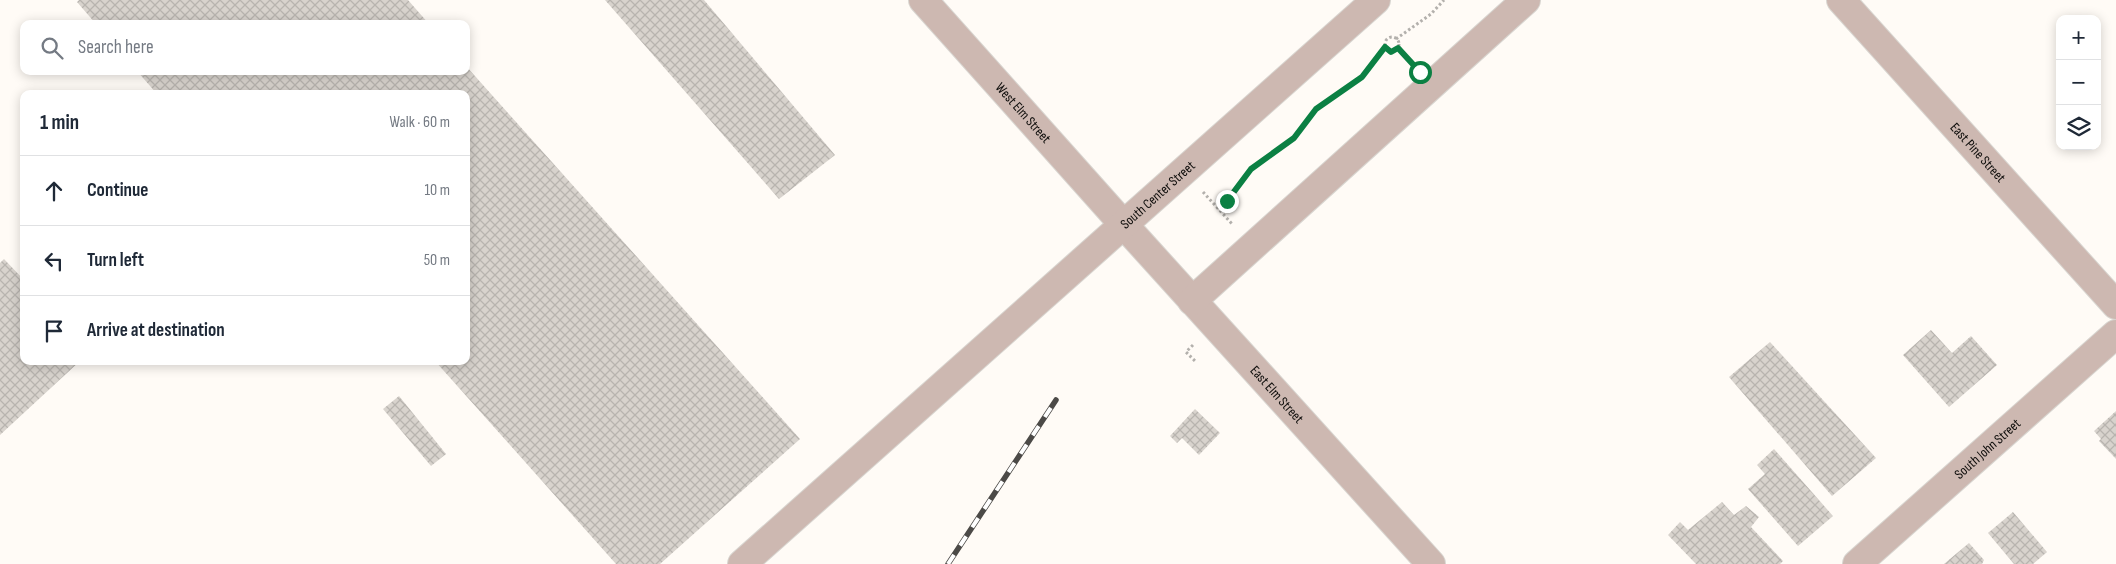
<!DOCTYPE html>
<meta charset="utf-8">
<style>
:root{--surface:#fff;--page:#f2f2f3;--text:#1f2937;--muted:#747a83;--line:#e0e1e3}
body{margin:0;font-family:"Sofia Sans Condensed",sans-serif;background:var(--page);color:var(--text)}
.controls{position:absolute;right:15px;top:15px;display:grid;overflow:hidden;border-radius:10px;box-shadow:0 2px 12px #0003}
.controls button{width:45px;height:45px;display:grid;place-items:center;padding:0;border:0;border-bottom:1px solid var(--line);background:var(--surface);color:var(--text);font:25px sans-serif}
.stop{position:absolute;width:15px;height:15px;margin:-11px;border:4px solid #0b8043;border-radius:50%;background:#fff}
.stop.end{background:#0b8043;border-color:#fff;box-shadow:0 1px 5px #0008}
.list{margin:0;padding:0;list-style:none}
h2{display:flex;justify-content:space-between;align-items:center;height:65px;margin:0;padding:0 20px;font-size:21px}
h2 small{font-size:16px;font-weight:400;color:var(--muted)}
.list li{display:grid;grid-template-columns:32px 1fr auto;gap:15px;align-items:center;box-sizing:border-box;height:70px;padding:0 20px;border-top:1px solid var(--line)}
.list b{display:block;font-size:19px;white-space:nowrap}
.list em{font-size:16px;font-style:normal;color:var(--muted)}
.icon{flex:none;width:28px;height:28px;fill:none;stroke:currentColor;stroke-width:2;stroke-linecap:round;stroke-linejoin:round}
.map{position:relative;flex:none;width:2116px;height:564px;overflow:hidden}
.search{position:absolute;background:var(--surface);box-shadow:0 2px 12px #0003;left:20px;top:20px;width:450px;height:55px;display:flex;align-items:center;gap:12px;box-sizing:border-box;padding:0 18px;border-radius:10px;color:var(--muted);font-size:19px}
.panel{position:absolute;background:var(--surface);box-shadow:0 2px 12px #0003;left:20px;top:90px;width:450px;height:275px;border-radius:10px}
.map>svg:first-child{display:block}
.building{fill:url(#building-cross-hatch)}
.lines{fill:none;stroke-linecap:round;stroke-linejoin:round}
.minor-casing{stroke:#d8d5d0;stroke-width:30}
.path{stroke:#b3b0ac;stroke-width:3;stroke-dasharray:2.5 2.5;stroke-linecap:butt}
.minor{stroke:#cdb8b1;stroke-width:28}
.rail-casing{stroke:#4c4a47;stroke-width:5.5}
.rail{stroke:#fff;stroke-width:4;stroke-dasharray:11;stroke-linecap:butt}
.route{stroke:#0b8043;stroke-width:6}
.labels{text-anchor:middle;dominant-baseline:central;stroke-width:4;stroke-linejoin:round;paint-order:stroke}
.street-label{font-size:14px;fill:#0d0c0a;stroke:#fff}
</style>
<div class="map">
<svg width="2116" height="564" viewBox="0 0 2116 564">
<defs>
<pattern id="building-cross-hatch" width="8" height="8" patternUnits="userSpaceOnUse" patternTransform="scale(1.25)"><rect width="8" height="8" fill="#d8d3cd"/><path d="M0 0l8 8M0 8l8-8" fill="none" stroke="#b8b4af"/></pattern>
</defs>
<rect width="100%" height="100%" fill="#fffbf6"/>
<!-- building -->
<g class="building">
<polygon points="79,0 408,0 429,24 96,24 77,2"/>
<polygon points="605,0 704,0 835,155 779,199"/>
<polygon points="466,66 800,439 660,564 616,564 435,361 466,361 466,94 157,94 137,71 466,71"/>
<polygon points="4,259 24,280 24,361 80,361 0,435 0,263"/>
<polygon points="1931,330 1952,353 1971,336 1997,365 1949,407 1903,355"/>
<polygon points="1770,342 1876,458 1832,496 1729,377"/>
<polygon points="399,396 446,454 431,466 383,409"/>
<polygon points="1195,409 1220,433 1199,455 1182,438 1177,443 1170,436"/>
<polygon points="2116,411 2116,459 2099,441 2101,439 2094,431"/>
<polygon points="1774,449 1833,516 1798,546 1748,489 1765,474 1757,465"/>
<polygon points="1722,502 1734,515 1746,506 1759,517 1751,527 1783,561 1780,564 1696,564 1668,535 1680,522 1688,530"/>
<polygon points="2013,512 2047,552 2033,564 2014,564 1988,533"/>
<polygon points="1969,543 1984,560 1982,564 1944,564"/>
</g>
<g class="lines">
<defs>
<g id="minor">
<path id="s1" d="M923,0L1124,225L1431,564"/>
<path id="s2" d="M1841,0L2116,305"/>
<polyline points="1192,301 1526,0"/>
<path id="s3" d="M742,564L1376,0"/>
<path id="s4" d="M1857,564L2116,334"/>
</g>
</defs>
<!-- minor casing -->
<use href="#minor" class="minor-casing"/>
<!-- path -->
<g class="path">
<circle cx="1392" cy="44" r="7"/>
<polyline points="1396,39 1431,14 1444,0"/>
<polyline points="1398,48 1412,65"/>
<polyline points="1203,192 1233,225"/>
<polyline points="1218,208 1227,201 1251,169 1294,138 1316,109 1362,77 1385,47"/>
<polyline points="1193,345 1186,352 1196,362"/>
</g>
<!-- minor -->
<use href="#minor" class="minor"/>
<defs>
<polyline id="rail" points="948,564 1056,400"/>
</defs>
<!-- rail casing -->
<use href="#rail" class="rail-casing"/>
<!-- rail -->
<use href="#rail" class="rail"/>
</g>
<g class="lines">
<!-- route -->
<polyline class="route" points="1227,201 1251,169 1294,138 1316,109 1362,77 1385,47 1391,52 1398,48 1420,72"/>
</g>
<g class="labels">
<!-- street labels -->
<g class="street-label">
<text stroke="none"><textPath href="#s1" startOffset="151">West Elm Street</textPath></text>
<text stroke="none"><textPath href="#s2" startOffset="205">East Pine Street</textPath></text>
<text stroke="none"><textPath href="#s3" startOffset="556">South Center Street</textPath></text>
<text stroke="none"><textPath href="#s1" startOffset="530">East Elm Street</textPath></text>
<text stroke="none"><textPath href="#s4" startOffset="174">South John Street</textPath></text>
</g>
</g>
</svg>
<div class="controls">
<button>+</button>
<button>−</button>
<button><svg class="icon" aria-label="layers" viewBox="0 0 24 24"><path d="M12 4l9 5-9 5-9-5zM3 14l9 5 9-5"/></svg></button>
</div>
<div class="stop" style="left:1420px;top:72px"></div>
<div class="stop end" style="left:1227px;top:201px"></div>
<div class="search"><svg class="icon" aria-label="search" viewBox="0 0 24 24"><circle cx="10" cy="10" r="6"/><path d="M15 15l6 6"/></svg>Search here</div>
<section class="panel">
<h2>1 min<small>Walk · 60 m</small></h2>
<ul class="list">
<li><svg class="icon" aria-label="ahead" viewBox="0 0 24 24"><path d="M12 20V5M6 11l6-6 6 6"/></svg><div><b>Continue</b></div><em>10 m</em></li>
<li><svg class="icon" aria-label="left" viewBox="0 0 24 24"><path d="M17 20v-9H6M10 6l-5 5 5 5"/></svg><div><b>Turn left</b></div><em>50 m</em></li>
<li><svg class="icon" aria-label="arrive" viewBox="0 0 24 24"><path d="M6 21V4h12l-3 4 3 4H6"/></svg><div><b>Arrive at destination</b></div></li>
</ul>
</section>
</div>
